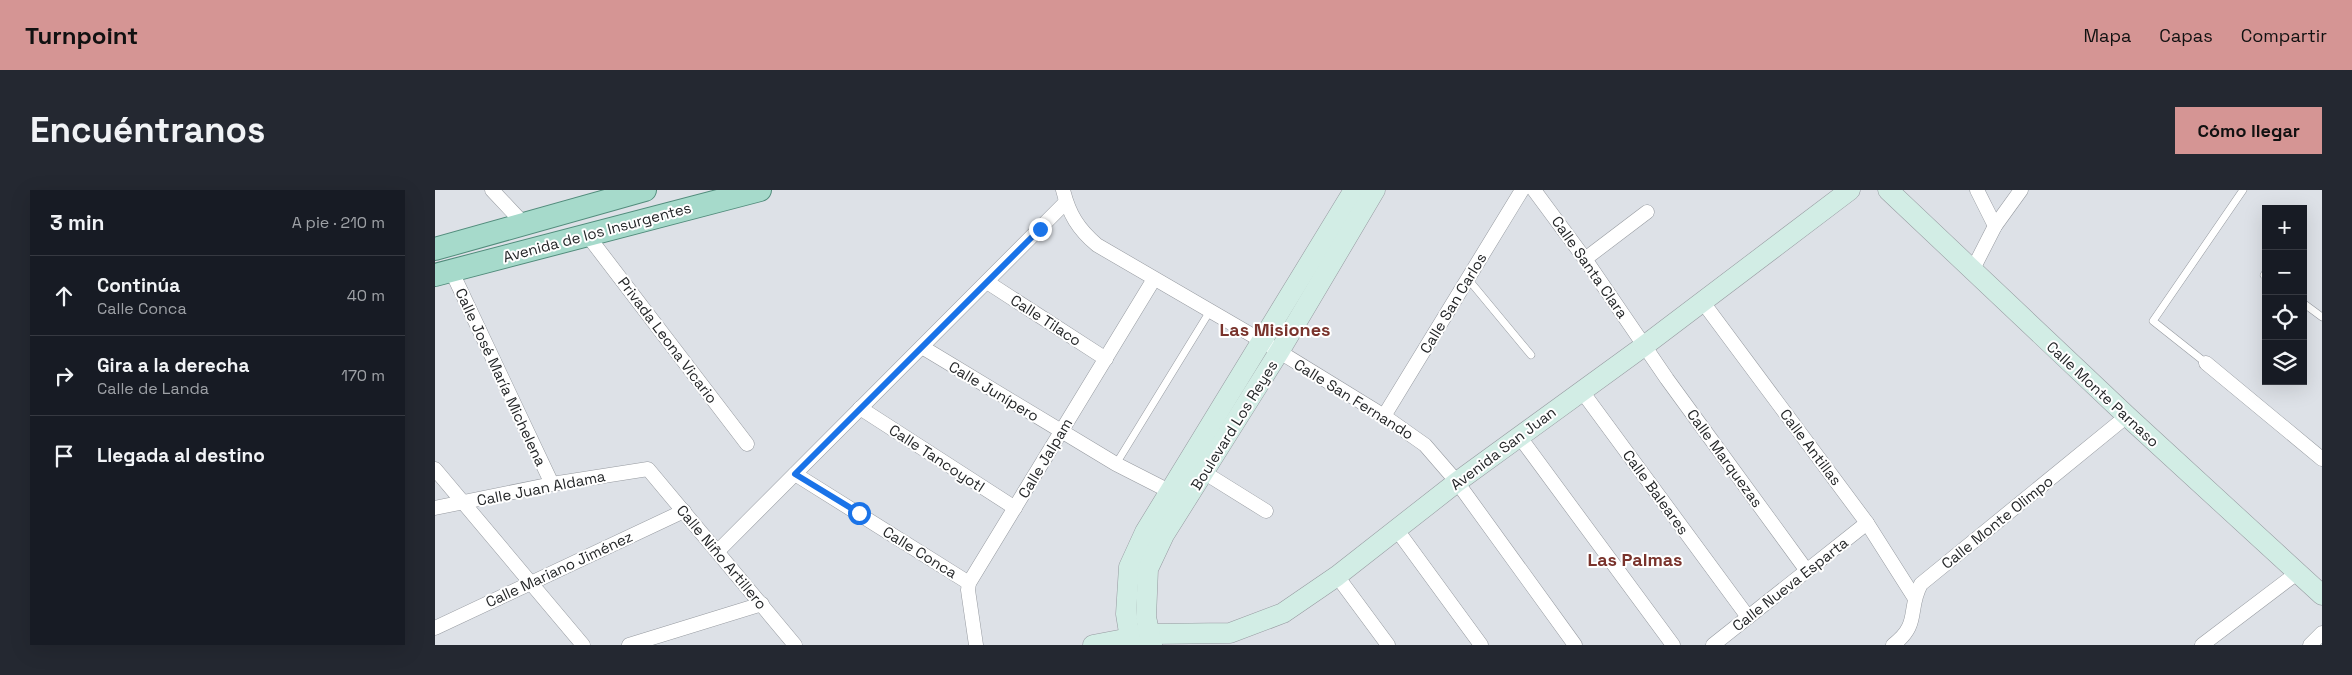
<!DOCTYPE html>
<html lang="es">
<meta charset="utf-8">
<style>
:root{--surface:#171b24;--page:#242831;--text:#f1f3f6;--muted:#9ea1a6;--line:#363941;--accent:#d59594}
body{margin:0;font-family:"Space Grotesk",sans-serif;background:var(--page);color:var(--text)}
.controls{position:absolute;right:15px;top:15px;display:grid;overflow:hidden;border-radius:0px;box-shadow:0 5px 20px #0002}
.controls button{width:45px;height:45px;display:grid;place-items:center;padding:0;border:0;border-bottom:1px solid var(--line);background:var(--surface);color:var(--text);font:25px sans-serif}
.stop{position:absolute;width:15px;height:15px;margin:-11px;border:4px solid #1a73e8;border-radius:50%;background:#fff}
.stop.end{background:#1a73e8;border-color:#fff;box-shadow:0 1px 5px #0008}
.list{margin:0;padding:0;list-style:none}
h2{display:flex;justify-content:space-between;align-items:center;height:65px;margin:0;padding:0 20px;font-size:21px}
h2 small{font-size:16px;font-weight:400;color:var(--muted)}
.list li{display:grid;grid-template-columns:32px 1fr auto;gap:15px;align-items:center;box-sizing:border-box;height:80px;padding:0 20px;border-top:1px solid var(--line)}
.list b{display:block;font-size:19px;white-space:nowrap}
.list p{margin:0;font-size:16px;white-space:nowrap;color:var(--muted)}
.list em{font-size:16px;font-style:normal;color:var(--muted)}
.icon{flex:none;width:28px;height:28px;fill:none;stroke:currentColor;stroke-width:2;stroke-linecap:round;stroke-linejoin:round}
.map{position:relative;flex:none;width:1887px;height:455px;overflow:hidden;border-radius:0px}
header{display:flex;align-items:center;gap:30px;box-sizing:border-box;height:70px;padding:0 25px;background:var(--accent);color:#111}
header strong{font-size:24px}
nav{display:flex;gap:28px;margin-inline-start:auto;font-size:18px}
.intro{display:flex;align-items:center;justify-content:space-between;box-sizing:border-box;height:120px;padding:0 30px}
h1{margin:0;font-size:35px}
.button{padding:12px 22px;border-radius:0px;background:var(--accent);color:#111;font-size:18px;font-weight:700}
main{display:flex;gap:30px;padding:0 30px}
aside{flex:1;background:var(--surface);border-radius:0px;box-shadow:0 5px 20px #0002}
.map>svg:first-child{display:block}
.lines{fill:none;stroke-linecap:round;stroke-linejoin:round}
.lane-casing{stroke:#969aa0;stroke-width:8}
.street-casing{stroke:#969aa0;stroke-width:15}
.secondary-casing{stroke:#969aa0;stroke-width:21}
.primary-casing{stroke:#528c7c;stroke-width:24}
.lane{stroke:#fff;stroke-width:7}
.street{stroke:#fff;stroke-width:14}
.secondary{stroke:#d2ede5;stroke-width:20}
.primary{stroke:#a6dacb;stroke-width:22}
.route{stroke:#1a73e8;stroke-width:6}
.labels{text-anchor:middle;dominant-baseline:central;stroke-width:4;stroke-linejoin:round;paint-order:stroke}
.street-label{font-size:15px;fill:#252729;stroke:#fff}
.quarter-label{font-size:18px;font-weight:bold;fill:#79332c;stroke:#fff}
</style>
<header>
<strong>Turnpoint</strong>
<nav><a>Mapa</a><a>Capas</a><a>Compartir</a></nav>
</header>
<div class="intro"><h1>Encuéntranos</h1><a class="button">Cómo llegar</a></div>
<main>
<aside>
<h2>3 min<small>A pie · 210 m</small></h2>
<ul class="list">
<li><svg class="icon" aria-label="ahead" viewBox="0 0 24 24"><path d="M12 20V5M6 11l6-6 6 6"/></svg><div><b>Continúa</b><p>Calle Conca</p></div><em>40 m</em></li>
<li><svg class="icon" aria-label="right" viewBox="0 0 24 24"><path d="M7 20v-9h11M14 6l5 5-5 5"/></svg><div><b>Gira a la derecha</b><p>Calle de Landa</p></div><em>170 m</em></li>
<li><svg class="icon" aria-label="arrive" viewBox="0 0 24 24"><path d="M6 21V4h12l-3 4 3 4H6"/></svg><div><b>Llegada al destino</b></div></li>
</ul>
</aside>
<div class="map">
<svg width="1887" height="455" viewBox="0 0 1887 455">
<rect width="100%" height="100%" fill="#dde1e7"/>
<g class="lines">
<defs>
<g id="lane">
<polyline points="1829,85 1831,86"/>
<polyline points="1033,89 1096,165"/>
<polyline points="1868,113 1887,127"/>
<polyline points="1771,173 1718,131 1808,0"/>
<polyline points="681,274 775,121"/>
</g>
<g id="street">
<polyline points="57,0 88,33"/>
<path d="M628,0C634,24 643,39 662,55L827,151L949,226L990,255L1022,292L1140,455"/>
<polyline points="1099,0 1150,69 1232,189 1372,381"/>
<polyline points="1542,0 1560,36"/>
<polyline points="153,46 312,254"/>
<polyline points="1150,69 1212,22"/>
<polyline points="16,80 117,294"/>
<polyline points="1537,81 1560,36 1586,0"/>
<polyline points="552,92 671,169"/>
<polyline points="1267,111 1432,333 1479,407"/>
<polyline points="487,157 681,274 736,302"/>
<polyline points="1771,173 1887,269"/>
<polyline points="1146,200 1313,427"/>
<polyline points="425,218 580,318"/>
<polyline points="949,226 1087,0"/>
<polyline points="1084,246 1238,455"/>
<polyline points="0,279 148,455"/>
<polyline points="770,283 831,321"/>
<polyline points="360,284 534,393"/>
<polyline points="0,318 117,294 213,279 360,455"/>
<polyline points="962,340 1046,455"/>
<polyline points="283,361 631,12"/>
<polyline points="902,386 953,455"/>
<polyline points="0,438 249,321"/>
<polyline points="194,455 327,414"/>
<polyline points="541,455 533,400 534,393 719,89"/>
<polyline points="1278,455 1432,333"/>
<path d="M1458,455C1486,434 1472,419 1486,394L1692,226"/>
<polyline points="1767,455 1862,383"/>
<polyline points="1875,455 1887,443"/>
</g>
<g id="secondary">
<polyline points="1453,0 1692,226 1887,405"/>
<polyline points="658,455 716,444 795,443 848,423 902,386 1022,292 1209,156 1415,0"/>
<polyline points="696,455 691,424 694,377 710,342 919,0"/>
<polyline points="717,455 711,427 713,379 729,345 844,162 940,0"/>
</g>
<g id="primary">
<polyline points="0,59 210,0"/>
<polyline points="0,85 325,0"/>
</g>
</defs>
<!-- lane casing -->
<use href="#lane" class="lane-casing"/>
<!-- street casing -->
<use href="#street" class="street-casing"/>
<!-- secondary casing -->
<use href="#secondary" class="secondary-casing"/>
<!-- primary casing -->
<use href="#primary" class="primary-casing"/>
<!-- lane -->
<use href="#lane" class="lane"/>
<!-- street -->
<use href="#street" class="street"/>
<!-- secondary -->
<use href="#secondary" class="secondary"/>
<!-- primary -->
<use href="#primary" class="primary"/>
</g>
<g class="lines">
<!-- route -->
<polyline class="route" points="424,323 360,284 605,39"/>
</g>
<g class="labels">
<!-- street labels -->
<g class="street-label">
<text transform="translate(162 42) rotate(-15)">Avenida de los Insurgentes</text>
<text transform="translate(1155 77) rotate(55)">Calle Santa Clara</text>
<text transform="translate(1018 113) rotate(-59)">Calle San Carlos</text>
<text transform="translate(611 130) rotate(33)">Calle Tilaco</text>
<text transform="translate(233 150) rotate(53)">Privada Leona Vicario</text>
<text transform="translate(66 187) rotate(65)">Calle José María Michelena</text>
<text transform="translate(559 201) rotate(31)">Calle Junípero</text>
<text transform="translate(1668 204) rotate(43)">Calle Monte Parnaso</text>
<text transform="translate(919 209) rotate(32)">Calle San Fernando</text>
<text transform="translate(799 235) rotate(-58)">Boulevard Los Reyes</text>
<text transform="translate(1376 257) rotate(53)">Calle Antillas</text>
<text transform="translate(1068 258) rotate(-37)">Avenida San Juan</text>
<text transform="translate(502 268) rotate(33)">Calle Tancoyotl</text>
<text transform="translate(610 268) rotate(-59)">Calle Jalpam</text>
<text transform="translate(1290 268) rotate(54)">Calle Marquezas</text>
<text transform="translate(106 298) rotate(-11)">Calle Juan Aldama</text>
<text transform="translate(1221 302) rotate(54)">Calle Baleares</text>
<text transform="translate(1562 332) rotate(-39)">Calle Monte Olimpo</text>
<text transform="translate(485 362) rotate(32)">Calle Conca</text>
<text transform="translate(287 367) rotate(50)">Calle Niño Artillero</text>
<text transform="translate(124 379) rotate(-25)">Calle Mariano Jiménez</text>
<text transform="translate(1355 394) rotate(-38)">Calle Nueva Esparta</text>
</g>
<!-- quarter labels -->
<g class="quarter-label">
<text x="840" y="139">Las Misiones</text>
<text x="1200" y="369">Las Palmas</text>
</g>
</g>
</svg>
<div class="controls">
<button>+</button>
<button>−</button>
<button><svg class="icon" aria-label="locate" viewBox="0 0 24 24"><circle cx="12" cy="12" r="6"/><path d="M12 2v4M12 18v4M2 12h4M18 12h4"/></svg></button>
<button><svg class="icon" aria-label="layers" viewBox="0 0 24 24"><path d="M12 4l9 5-9 5-9-5zM3 14l9 5 9-5"/></svg></button>
</div>
<div class="stop" style="left:424px;top:323px"></div>
<div class="stop end" style="left:605px;top:39px"></div>
</div>
</main>
